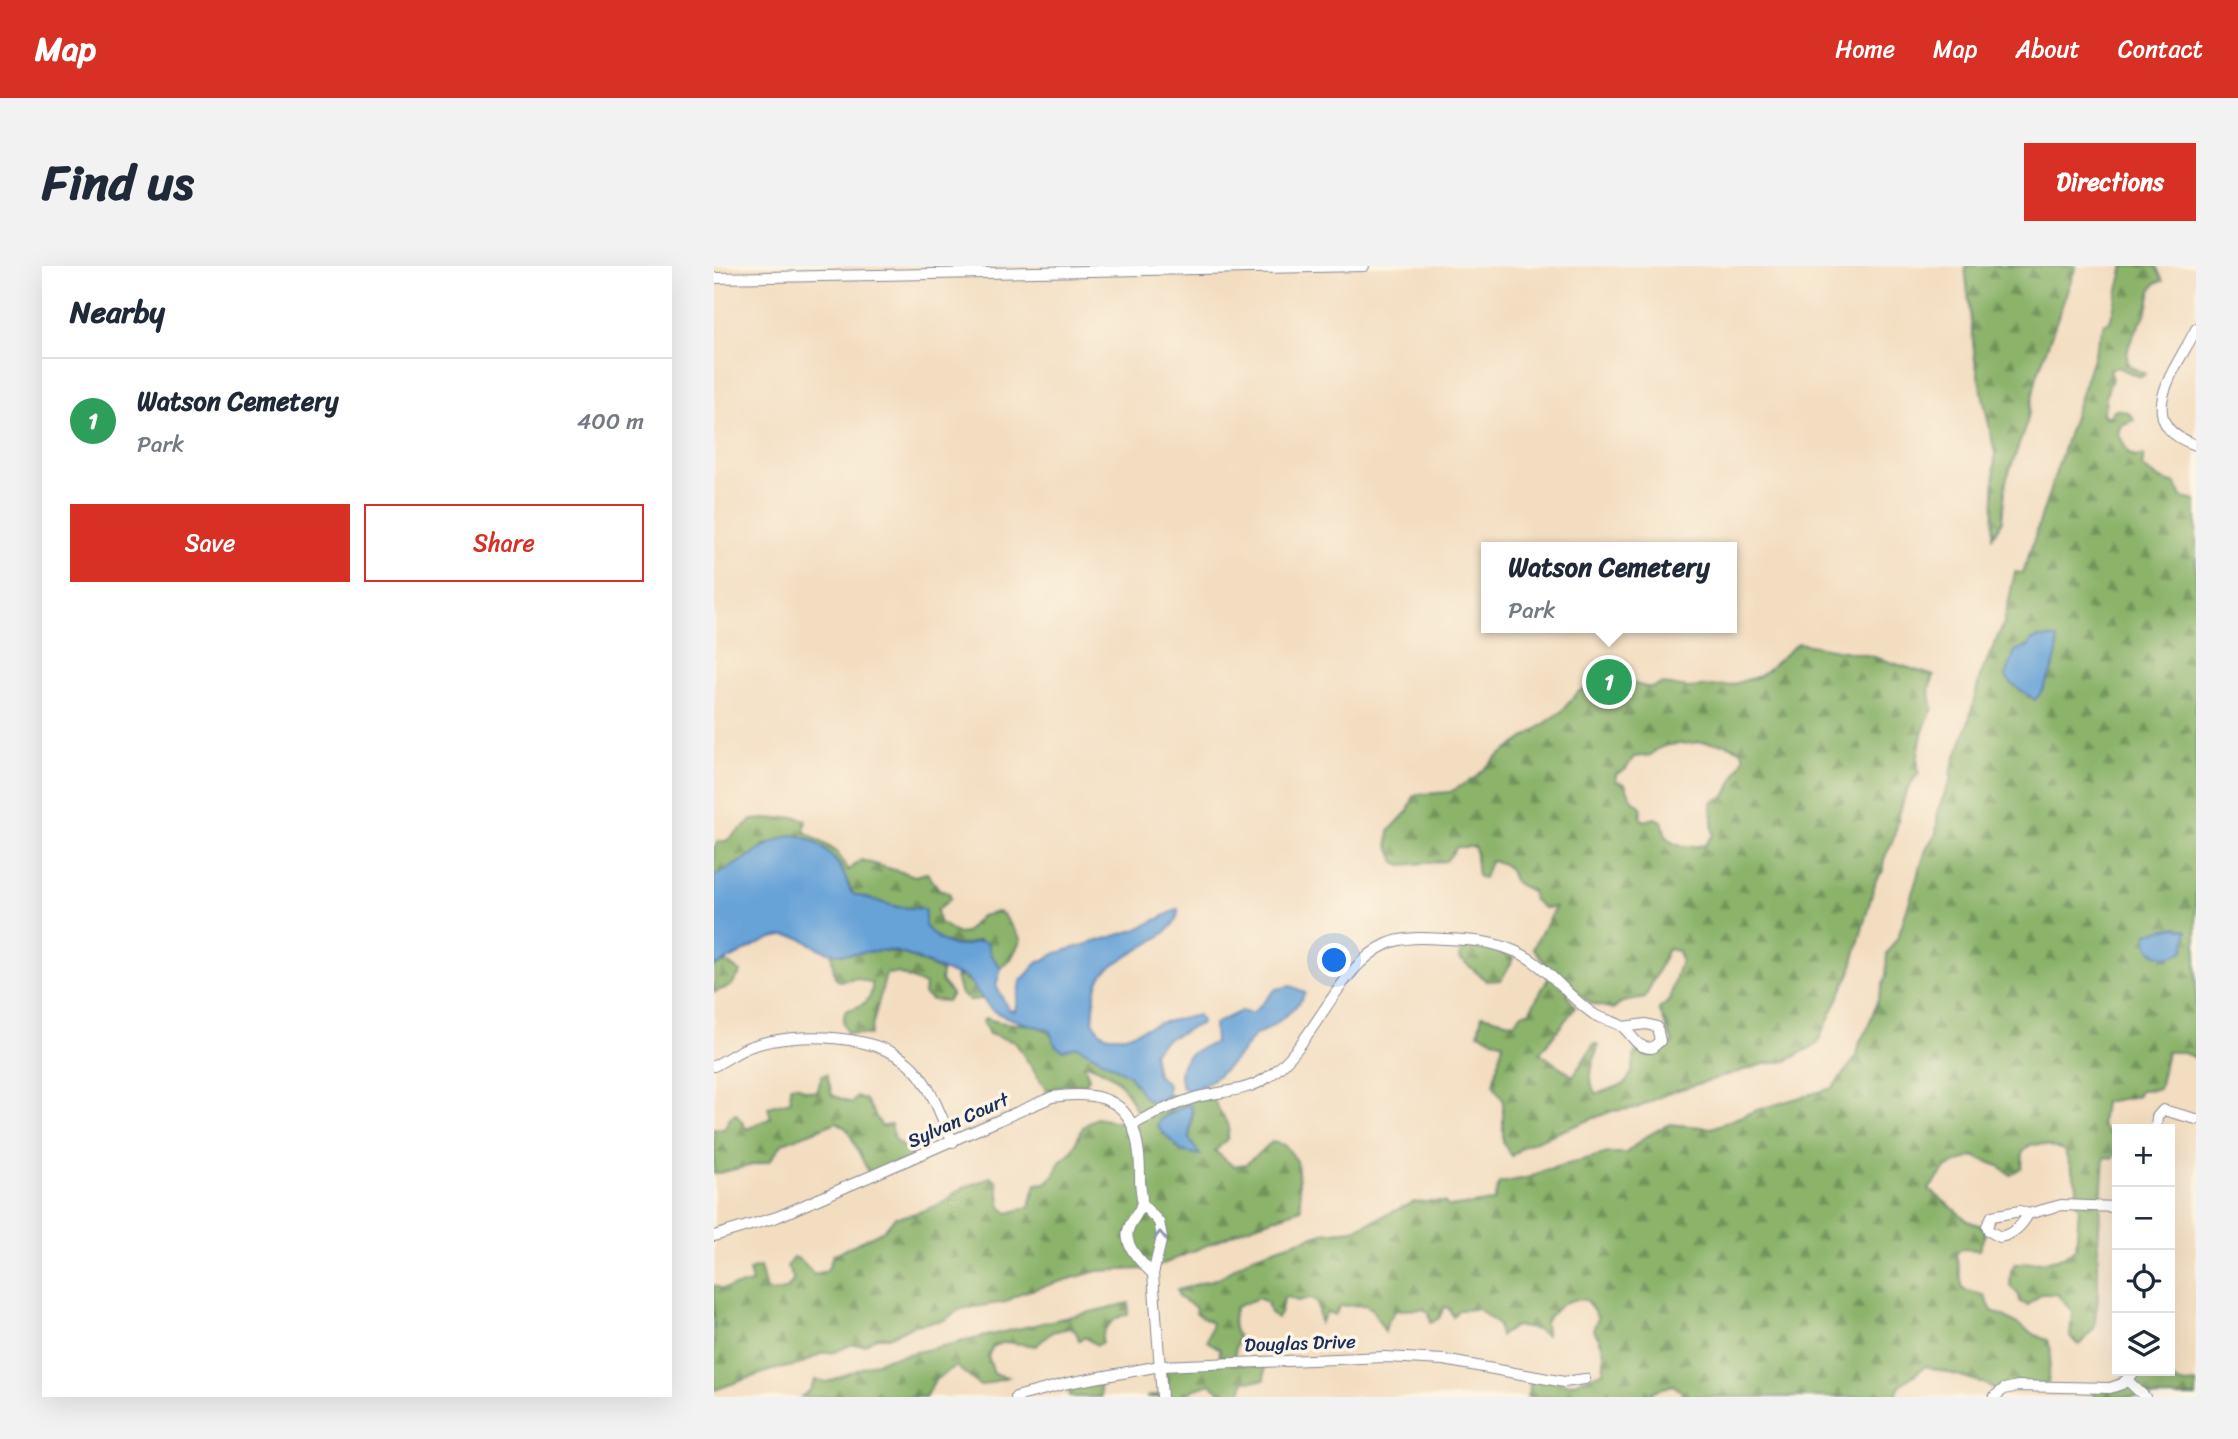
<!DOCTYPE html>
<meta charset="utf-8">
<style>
:root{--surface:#fff;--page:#f2f2f3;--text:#1f2937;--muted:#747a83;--line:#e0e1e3;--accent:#d93025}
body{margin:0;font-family:Sriracha,sans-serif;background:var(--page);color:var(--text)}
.controls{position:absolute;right:21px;bottom:21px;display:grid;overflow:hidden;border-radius:0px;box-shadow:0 7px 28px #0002}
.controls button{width:63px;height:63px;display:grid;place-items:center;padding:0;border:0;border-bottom:2px solid var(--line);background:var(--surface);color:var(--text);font:35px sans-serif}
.you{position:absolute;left:621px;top:695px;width:24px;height:24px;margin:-18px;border:5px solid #fff;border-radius:50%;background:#1a73e8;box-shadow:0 0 0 10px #1a73e833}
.badge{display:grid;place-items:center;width:46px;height:46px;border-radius:50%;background:var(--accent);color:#fff;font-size:23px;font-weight:700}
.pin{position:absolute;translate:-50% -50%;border:4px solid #fff;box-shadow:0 2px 7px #0006}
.popup{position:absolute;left:767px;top:276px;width:256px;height:91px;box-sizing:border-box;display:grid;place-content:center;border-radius:0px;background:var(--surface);filter:drop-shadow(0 2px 5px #0005);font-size:23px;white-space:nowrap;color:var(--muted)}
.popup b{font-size:26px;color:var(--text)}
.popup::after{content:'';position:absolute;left:50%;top:100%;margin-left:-14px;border:14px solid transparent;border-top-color:var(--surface)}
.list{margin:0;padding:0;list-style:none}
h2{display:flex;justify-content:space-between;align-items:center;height:91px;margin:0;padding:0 28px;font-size:30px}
h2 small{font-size:23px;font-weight:400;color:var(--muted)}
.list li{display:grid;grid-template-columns:46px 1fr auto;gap:21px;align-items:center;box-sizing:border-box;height:126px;padding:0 28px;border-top:2px solid var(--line)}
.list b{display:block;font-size:26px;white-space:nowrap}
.list p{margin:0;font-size:23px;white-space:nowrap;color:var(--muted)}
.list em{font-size:23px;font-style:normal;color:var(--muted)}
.actions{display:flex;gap:14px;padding:21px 28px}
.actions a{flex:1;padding:16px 0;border:2px solid var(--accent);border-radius:0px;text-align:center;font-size:24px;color:var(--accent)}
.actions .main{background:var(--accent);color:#fff}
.icon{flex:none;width:38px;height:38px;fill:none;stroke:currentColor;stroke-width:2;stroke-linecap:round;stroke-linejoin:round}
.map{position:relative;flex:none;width:1482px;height:1131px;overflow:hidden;border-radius:0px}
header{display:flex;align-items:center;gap:42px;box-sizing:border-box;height:98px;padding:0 35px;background:var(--accent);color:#fff}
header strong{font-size:33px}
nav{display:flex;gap:38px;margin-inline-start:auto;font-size:24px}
.intro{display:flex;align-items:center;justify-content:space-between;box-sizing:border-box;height:168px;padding:0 42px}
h1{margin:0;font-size:49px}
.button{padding:18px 32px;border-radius:0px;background:var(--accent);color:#fff;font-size:24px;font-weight:700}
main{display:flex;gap:42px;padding:0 42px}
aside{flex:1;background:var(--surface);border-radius:0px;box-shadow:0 7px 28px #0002}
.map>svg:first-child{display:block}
.forest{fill:url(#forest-firs);stroke:#537164;stroke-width:2;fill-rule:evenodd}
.water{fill:#67a3d8;stroke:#41699b;stroke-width:2}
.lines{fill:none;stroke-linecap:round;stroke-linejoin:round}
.minor-casing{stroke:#87868f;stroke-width:12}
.minor{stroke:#fff;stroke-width:10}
.oneway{stroke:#8d97ae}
.labels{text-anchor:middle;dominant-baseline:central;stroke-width:7;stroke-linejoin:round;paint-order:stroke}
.street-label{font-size:19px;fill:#1b2f5e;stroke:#fcf5e5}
</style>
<header>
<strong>Map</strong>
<nav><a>Home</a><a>Map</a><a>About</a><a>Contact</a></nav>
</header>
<div class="intro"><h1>Find us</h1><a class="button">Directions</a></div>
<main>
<aside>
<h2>Nearby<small></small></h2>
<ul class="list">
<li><span class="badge" style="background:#2e9e5b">1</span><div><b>Watson Cemetery</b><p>Park</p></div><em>400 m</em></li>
</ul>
<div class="actions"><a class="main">Save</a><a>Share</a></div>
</aside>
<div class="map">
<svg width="1482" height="1131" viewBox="0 0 1482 1131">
<defs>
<pattern id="forest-firs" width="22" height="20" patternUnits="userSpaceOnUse" patternTransform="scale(1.75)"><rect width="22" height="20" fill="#8bb36a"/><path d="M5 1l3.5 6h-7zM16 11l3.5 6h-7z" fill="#71925a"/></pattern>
</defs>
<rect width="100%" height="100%" fill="#fcf5e5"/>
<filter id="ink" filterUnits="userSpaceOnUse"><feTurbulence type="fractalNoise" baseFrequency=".0143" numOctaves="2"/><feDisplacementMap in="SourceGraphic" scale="14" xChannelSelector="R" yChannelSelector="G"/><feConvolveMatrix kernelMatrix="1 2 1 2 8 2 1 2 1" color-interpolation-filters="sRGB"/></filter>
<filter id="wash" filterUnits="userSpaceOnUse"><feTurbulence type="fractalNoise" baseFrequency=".00686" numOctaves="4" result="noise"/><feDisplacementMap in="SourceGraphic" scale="28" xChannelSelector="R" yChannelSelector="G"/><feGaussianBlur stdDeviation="1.57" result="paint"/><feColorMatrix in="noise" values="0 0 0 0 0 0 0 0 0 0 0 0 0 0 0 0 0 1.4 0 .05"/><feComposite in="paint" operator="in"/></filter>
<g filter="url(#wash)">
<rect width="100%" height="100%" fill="#f3ddc0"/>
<!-- forest -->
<g class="forest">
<polygon points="1251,0 1362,0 1323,110 1313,156 1292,215 1288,255 1279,270 1281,187 1261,94"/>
<path d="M1410,0H1442L1449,15L1443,16L1438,22C1435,29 1435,37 1433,44C1427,61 1407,80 1415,100L1431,108L1427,111L1403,101L1396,103L1398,114C1390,126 1394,136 1388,147L1395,151L1400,144C1409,143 1415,145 1420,154L1407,159L1404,167L1415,188L1421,191L1430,189L1428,201C1434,206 1452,218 1461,217L1469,232L1482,235V792L1467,786H1453L1445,823L1426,824L1423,830L1390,836L1387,859L1397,870L1403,872V884L1399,892L1390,891L1384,978V1031L1380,1062L1365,1079L1356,1071L1358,1045L1343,1028H1327L1314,1039L1306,1036L1305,1029L1296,1020L1297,1004L1301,998C1324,994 1345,999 1362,982L1365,940L1362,938L1363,919L1350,884L1329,878L1316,879L1309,886L1308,901L1297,909L1285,900L1259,890L1233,901L1215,923L1254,955L1270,961L1271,968L1265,984L1247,983L1242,988L1249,1024L1270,1029L1278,1045C1299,1051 1313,1069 1334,1074L1337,1085L1334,1118L1284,1126L1269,1117L1212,1100L1186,1119L1182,1129L1185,1131H969L967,1125L959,1119L939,1125L936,1131H813L818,1113L857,1118L889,1106C892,1089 890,1077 879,1064L884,1052L872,1034C852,1031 843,1041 831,1056L832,1070L824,1064L801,1060L786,1070L784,1059L764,1043L744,1044L739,1051L735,1042L730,1041L725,1052L717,1057L715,1047L710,1043L682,1044L673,1057L671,1066L658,1043L651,1039L626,1040L621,1049L613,1046L606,1057L603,1036L596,1033L583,1035L572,1030C566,1037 569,1046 563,1052L556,1047L553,1036L544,1032L522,1041C518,1049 518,1064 524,1070L519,1098L551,1099L550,1114L530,1115L526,1131H512L497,1118L478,1124L472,1131H432L446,1129V1102L505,1098L506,1083L493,1075L498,1057L482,1047L481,1041L465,1031L463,1024L505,1012L539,990L609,967L639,964L700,936H730L735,941L780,935L785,917L817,911L831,904L894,887H912L931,871L955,858L998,862L1043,844L1118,822L1143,790L1146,775L1153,764L1172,710L1173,687L1184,671L1213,581L1222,568L1224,543L1238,511L1236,507L1254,458L1266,410L1290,357L1301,306L1309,307L1390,58L1396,56ZM1324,372L1335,405L1321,433L1305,420L1317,375Z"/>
<path d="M1084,377L1157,390L1220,410L1215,423L1219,443C1209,459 1201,489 1205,507C1187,526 1186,551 1179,574C1174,587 1168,591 1169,605L1162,614L1136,707L1103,778L1072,795L1050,798L954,827L923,842L898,845L809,880L798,890L789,877V834L779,818L789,777L764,767L768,749L800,757L808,747L815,746L838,706L819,682L841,641L829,642L819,633L818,625L800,616C797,601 792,597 776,595L770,612L764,611L761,581H743L732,595L688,599L681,596L674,578L675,565L694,545L700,529L736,526L762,511L782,492L847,446L864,426L895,412L937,422L948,418L974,422L1016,419L1046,410ZM986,476L1012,478L1027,484L1030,491L1012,529L997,537L999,569L991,579C980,581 960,583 953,571C950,567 950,560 948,555L941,552L930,555L926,551L928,542L917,532L911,518L902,515V508L911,504L920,491L937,489C947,475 970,479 986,476ZM954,683L964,685L967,694L955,735L945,743L959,777L935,791L921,786L918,806L911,818L882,828C871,811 881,795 884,779L880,778L859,810L826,787L861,742L853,728L859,722L878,738L900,743L908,736L931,732Z"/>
<path d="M82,551L92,554L90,565L123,586L134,604L147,594L201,610L213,607L225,623L236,628V633L223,644L225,656L244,668L251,667L267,650L284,646L289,648L307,674L297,693L287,702L265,674C244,684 224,678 211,660V643L183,641L139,628L126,600L111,583L53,577L25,599L0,610V581L5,575H12L39,554Z"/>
<polygon points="764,678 800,692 787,714 773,715 745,692 749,679"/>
<path d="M164,684L192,689L228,705L227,715L238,728L233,735L218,734L210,728L211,719L184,707L172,708L156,769L133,767L129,757L131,745C148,740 159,736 158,717L142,712L125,715L121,712L117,686L136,688Z"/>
<polygon points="12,696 27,706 17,720 0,726 0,700"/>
<polygon points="241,709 257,716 269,733 256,734 247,728"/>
<path d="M271,752C310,767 321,743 349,784L363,780L415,809L431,832L438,836L454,828L468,834L497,830L515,861L513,873L501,885L519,900L532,898L558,876L571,879L583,895L587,943L530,963L447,999L429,1003L383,1005L307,1027L292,1036L246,1043L230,1054L200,1059L175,1071H163L150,1079H136L121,1086L108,1087L85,1099L58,1104L0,1124V1019L8,1023L38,1017L35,1004L46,1001L52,1024C65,1028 74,1025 80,1013L73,1001L79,991L85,993L100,1008L113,1005L119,989L170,964L181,951C193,951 222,941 233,934C239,930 244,923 251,921C260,917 267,916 276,911L283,916L287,941L294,947L315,941L322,918L332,917L341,908L346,895L358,885L369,861L382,852L410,857L423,846C409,817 403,809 373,798L370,799L375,812L371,818L350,819L333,825L301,776L275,768L269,755ZM458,844L479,846L475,873L480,883L446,853Z"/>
<polygon points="113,808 118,829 138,837 143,830 152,834 168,861 177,858 181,874 200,891 155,907 134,864 123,856 69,877 56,895 0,908 0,862 10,863 17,850 22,848 33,863 57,852 54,841 77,835 76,820 83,819 91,824 103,826 108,809"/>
<path d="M415,1037L414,1049C402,1049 386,1064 388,1076L383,1079L370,1071L365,1074L362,1066L356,1062L338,1066L322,1080L291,1076L279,1080L274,1090L280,1108L294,1111L266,1120L242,1100L221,1114L211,1131H87L96,1124L101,1114L113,1116L168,1094Z"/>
<polygon points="1421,1105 1443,1105 1447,1111 1472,1118 1482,1117 1482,1131 1379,1131 1379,1123 1394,1121"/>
<polygon points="385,1113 387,1131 356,1131 354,1121"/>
</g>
<!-- water -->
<g class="water">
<path d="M1324,372H1343C1347,387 1332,423 1321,434L1297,417L1292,410L1301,385L1315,380L1317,375Z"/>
<path d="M77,569C100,570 120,588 130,608C134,615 133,622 139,628L183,641L211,643V660C222,672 237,685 256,678C264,676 265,674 273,677L277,689L287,702L282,720L295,744L301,745L306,716L323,697L343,687L424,663L464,643C468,671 400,689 386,712C379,724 381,742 379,755L386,766L394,770H412L445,757L484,749L488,755L486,758L451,774L439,786L443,809L454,818L453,831L438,836L431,832L415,809L363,780L349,784L342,780L335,764C321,760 288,752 278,744C267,734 262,720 250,710C224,707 204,689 179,685C155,682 132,694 109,684C94,678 87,668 69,670C44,673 24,692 0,700V610C28,598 48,578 77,569Z"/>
<path d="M1462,661L1473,665L1470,685C1452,695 1431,692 1433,667Z"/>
<path d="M577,720L591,727C583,744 558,762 541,769C537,772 534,778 531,782C516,800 497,818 475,826L468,821C460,795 477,784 501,777L500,758L527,745L538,748L562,723Z"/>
<polygon points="472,839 478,840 475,873 486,889 467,885 443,860 446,853"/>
</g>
</g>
<g filter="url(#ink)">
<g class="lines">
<defs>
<g id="minor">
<polyline points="0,12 650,0"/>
<path d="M1482,63C1465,99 1414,157 1482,179"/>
<path d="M0,800C12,794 25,784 38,780C82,765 169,767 201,804C219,824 227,852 239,876"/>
<path d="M420,858C440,847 461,838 483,831C507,825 533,826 554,811C601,779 622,701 673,678C690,670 713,672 731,673C759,674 777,675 803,686C833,699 853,731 881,749C889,754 903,755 910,762C920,771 922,782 938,782L946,775L943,761L932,758L909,761"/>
<polyline points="1442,863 1443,851 1449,844 1482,853"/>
<polyline points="428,938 445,956 448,971 439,1008 448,1131"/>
<path d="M1306,945L1314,948C1308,960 1299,968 1286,971L1275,965L1273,960L1278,950Z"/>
<polyline points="1314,948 1347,939 1403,941"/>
<path d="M0,970L63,951L338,831C407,821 427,848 426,914C426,921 428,929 428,935C427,949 410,958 414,974C417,987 430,999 439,1008"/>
<polyline points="1414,1115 1431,1131"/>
<polyline points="302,1131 354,1117 446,1100 671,1091 730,1094 850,1116 871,1113"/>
<polyline points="1280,1131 1290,1123 1304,1120 1396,1122 1408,1118 1421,1105"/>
</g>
</defs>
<!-- minor casing -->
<use href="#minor" class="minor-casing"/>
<!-- minor -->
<use href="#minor" class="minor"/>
</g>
<!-- one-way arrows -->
<defs><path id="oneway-chevron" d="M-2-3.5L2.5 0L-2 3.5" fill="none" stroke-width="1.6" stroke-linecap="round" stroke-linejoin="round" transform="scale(1.75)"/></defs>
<use class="oneway" href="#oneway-chevron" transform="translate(446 970) rotate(-91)"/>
</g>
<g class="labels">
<!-- street labels -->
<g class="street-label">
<text transform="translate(244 854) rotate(-24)">Sylvan Court</text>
<text transform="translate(586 1077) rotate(-2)">Douglas Drive</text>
</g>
</g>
</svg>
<div class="controls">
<button>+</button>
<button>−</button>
<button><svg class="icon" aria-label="locate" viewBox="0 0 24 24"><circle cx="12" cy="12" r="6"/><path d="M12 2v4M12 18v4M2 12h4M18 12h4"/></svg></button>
<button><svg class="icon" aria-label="layers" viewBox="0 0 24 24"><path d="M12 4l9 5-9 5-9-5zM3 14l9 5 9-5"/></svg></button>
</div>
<div class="you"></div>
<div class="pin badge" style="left:895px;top:416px;background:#2e9e5b">1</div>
<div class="popup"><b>Watson Cemetery</b>Park</div>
</div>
</main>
